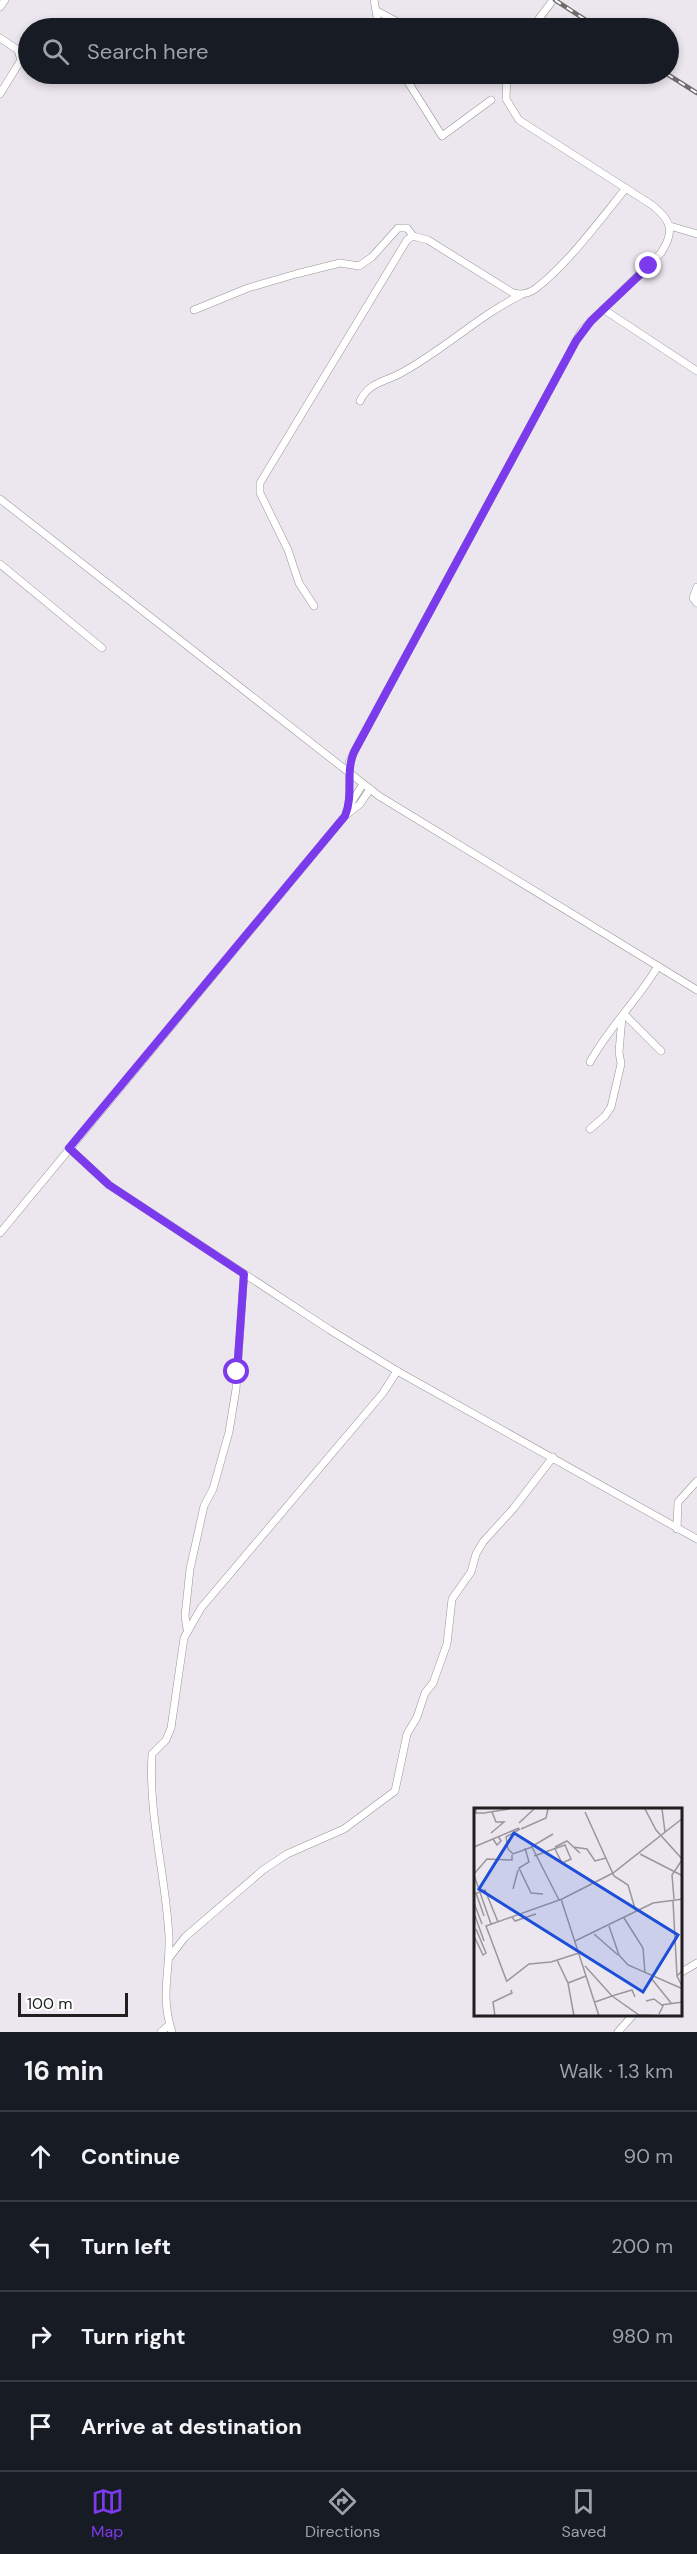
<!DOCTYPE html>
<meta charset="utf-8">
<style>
:root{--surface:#171b24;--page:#242831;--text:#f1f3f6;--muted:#9ea1a6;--line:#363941;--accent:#7c3aed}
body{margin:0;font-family:"DM Sans",sans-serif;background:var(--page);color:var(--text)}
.scale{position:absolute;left:18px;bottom:15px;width:110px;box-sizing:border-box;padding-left:6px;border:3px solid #1f1f1f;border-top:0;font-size:16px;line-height:21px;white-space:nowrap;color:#1f1f1f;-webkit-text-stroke:4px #fff;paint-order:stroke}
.stop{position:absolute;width:18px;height:18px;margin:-14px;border:4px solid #7c3aed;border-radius:50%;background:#fff}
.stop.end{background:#7c3aed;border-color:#fff;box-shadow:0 2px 6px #0008}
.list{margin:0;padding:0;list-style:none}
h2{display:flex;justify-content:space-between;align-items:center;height:78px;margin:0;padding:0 24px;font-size:26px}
h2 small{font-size:20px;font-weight:400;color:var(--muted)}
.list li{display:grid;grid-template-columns:39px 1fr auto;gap:18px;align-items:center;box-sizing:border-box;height:90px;padding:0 24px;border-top:2px solid var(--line)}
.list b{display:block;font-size:22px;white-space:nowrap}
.list em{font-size:20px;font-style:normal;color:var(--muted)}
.icon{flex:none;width:33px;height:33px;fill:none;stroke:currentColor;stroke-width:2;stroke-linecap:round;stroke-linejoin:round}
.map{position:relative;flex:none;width:697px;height:2032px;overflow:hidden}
.search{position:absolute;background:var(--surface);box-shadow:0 3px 9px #0003;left:18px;right:18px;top:18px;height:66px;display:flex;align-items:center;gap:15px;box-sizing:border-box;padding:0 21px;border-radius:33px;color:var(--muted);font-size:22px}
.sheet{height:438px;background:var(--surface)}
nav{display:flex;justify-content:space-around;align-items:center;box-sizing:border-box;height:84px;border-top:2px solid var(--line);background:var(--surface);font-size:16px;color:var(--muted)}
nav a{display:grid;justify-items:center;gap:3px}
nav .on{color:var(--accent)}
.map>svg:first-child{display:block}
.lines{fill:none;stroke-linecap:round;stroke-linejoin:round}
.minor-casing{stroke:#969696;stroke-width:8}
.minor{stroke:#fff;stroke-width:7}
.rail-casing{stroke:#6d6d6d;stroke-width:4.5}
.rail{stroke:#fff;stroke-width:2;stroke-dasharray:7;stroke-linecap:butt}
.route{stroke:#7c3aed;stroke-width:8}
.inset-road{fill:none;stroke:#9a969c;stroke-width:1.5}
.view{fill:#1d4ed8;fill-opacity:0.15;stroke:#1d4ed8;stroke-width:3}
.inset-edge{fill:none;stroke:#1f1f1f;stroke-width:3}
</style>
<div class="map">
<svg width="697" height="2032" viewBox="0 0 697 2032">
<rect width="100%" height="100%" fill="#ece6ef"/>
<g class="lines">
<defs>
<g id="minor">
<polyline points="374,0 379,28"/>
<polyline points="0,7 5,0"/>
<polyline points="377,11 409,28"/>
<polyline points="532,28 553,0"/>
<polyline points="0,38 18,50 21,60 0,94"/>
<polyline points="403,74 442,136 491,100"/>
<polyline points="407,81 419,74"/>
<polyline points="670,226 697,234"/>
<polyline points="603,309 697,371"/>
<polyline points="194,310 248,288 296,274 340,263 359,266 372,257 398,228 407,228 413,236"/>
<path d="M360,401C369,382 385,382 401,373C444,350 478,316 521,295"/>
<polyline points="0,499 379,796 697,990"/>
<polyline points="0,564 102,648"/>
<polyline points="697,587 693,598 697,603"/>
<path d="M314,606L299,583L288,550L260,493V483L407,240L413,236L428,240L513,293C521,295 528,294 535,289C567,265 601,219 626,188"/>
<polyline points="351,803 363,784"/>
<path d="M349,806V763L354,752L582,330L661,253C675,231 672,221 652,205L519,120L506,99L507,74"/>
<polyline points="624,1014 661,1051"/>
<path d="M590,1062C609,1027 638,1000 658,966"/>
<polyline points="590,1129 605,1116 611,1107 621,1064 619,1052 622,1017"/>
<polyline points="69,1148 109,1185 330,1330 397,1371 697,1539"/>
<polyline points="0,1233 345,816 360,804 370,789"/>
<polyline points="677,1529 678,1502 697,1481"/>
<polyline points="187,1629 185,1616 190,1569 204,1506 213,1489 229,1432 236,1389 244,1274"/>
<polyline points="169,1958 185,1937 263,1870 287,1854 344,1829 395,1791 407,1734 417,1717 425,1693 433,1683 447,1644 452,1599 471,1572 476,1554 483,1542 513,1509 553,1457"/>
<polyline points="680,1973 697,1963"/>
<polyline points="161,2032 169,2025"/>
<path d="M172,2032C160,1995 170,1973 169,1937C166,1876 148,1815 152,1754L166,1740L171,1728L184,1638L201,1608L383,1393L397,1371"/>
<polyline points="618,2032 632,2016"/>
</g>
</defs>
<!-- minor casing -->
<use href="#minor" class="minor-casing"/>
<!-- minor -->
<use href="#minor" class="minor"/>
<defs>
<g id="rail">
<polyline points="555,0 598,28"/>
<polyline points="667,74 697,93"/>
</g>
</defs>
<!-- rail casing -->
<use href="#rail" class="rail-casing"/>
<!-- rail -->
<use href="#rail" class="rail"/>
</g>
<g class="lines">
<!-- route -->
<path class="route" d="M237,1372L244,1274L109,1185L69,1148L345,816C354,794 345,773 354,752L576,341L591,321L649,266"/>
</g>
<!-- overview -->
<g transform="translate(474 1808)">
<rect width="208" height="208" fill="#ece6ef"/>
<path class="inset-road" d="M2,1V5H10L35,1M171,1L182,22L209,52M188,1L191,24M111,4L140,68L154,77L162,104M45,15L60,1M46,21L32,29L34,41L39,46L58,39L85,92M47,21L72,10L74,1M17,25L30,14H22L18,4M19,31L23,37L27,33L24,28M0,39L45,20M57,39L79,26M81,39L93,33L106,45M99,39L113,41L121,53L132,50M51,40L55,54L45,60L57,85L69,86M166,46L209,68M60,48L91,37L97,51L88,55L81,41M0,66L13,51L38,52V47M0,67L17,116M39,81L44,62M2,85L10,108M0,86L11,82L24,114M87,91L125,208M200,91L198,67L208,52M199,93L203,168M0,95L8,116M0,105L10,133M38,109L41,113L62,106M150,110L169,140L171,165M135,118L145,147L154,157L209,181M120,126L144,147M1,130L9,147L12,145L2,121M101,133L179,95L209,91M83,152L94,175M111,158L138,188L158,182L161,189M177,170L197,195M33,173L55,156L77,154L105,145M33,174L12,118L88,91L139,65L209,10M208,178L203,168L209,162M172,193L180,191L189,198L185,206M121,194L138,188L165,207L188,208M187,197L209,194M21,208L19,194L38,185L37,182M100,208L94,175L112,168"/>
<path class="view" d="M40,25L204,127L169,184L5,81Z"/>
<rect width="208" height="208" class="inset-edge"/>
</g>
</svg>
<div class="scale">100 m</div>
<div class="stop" style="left:237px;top:1372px"></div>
<div class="stop end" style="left:649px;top:266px"></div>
<div class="search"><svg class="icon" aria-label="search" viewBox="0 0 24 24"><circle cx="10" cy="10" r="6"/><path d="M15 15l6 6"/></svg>Search here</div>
</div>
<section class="sheet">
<h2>16 min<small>Walk · 1.3 km</small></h2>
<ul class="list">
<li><svg class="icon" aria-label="ahead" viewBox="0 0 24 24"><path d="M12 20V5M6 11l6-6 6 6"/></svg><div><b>Continue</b></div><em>90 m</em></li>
<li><svg class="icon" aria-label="left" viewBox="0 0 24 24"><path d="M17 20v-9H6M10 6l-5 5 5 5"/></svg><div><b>Turn left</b></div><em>200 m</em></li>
<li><svg class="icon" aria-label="right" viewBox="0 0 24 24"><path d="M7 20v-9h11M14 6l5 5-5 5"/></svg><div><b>Turn right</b></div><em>980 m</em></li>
<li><svg class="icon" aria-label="arrive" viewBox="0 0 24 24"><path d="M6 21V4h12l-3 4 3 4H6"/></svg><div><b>Arrive at destination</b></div></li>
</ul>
</section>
<nav>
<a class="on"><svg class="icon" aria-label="map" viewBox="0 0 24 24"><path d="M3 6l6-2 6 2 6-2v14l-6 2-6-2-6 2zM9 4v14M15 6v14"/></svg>Map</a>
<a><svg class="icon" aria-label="directions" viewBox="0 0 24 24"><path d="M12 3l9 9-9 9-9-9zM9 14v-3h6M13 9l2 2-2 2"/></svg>Directions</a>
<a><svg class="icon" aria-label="saved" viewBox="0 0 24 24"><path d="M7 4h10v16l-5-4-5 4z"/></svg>Saved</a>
</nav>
